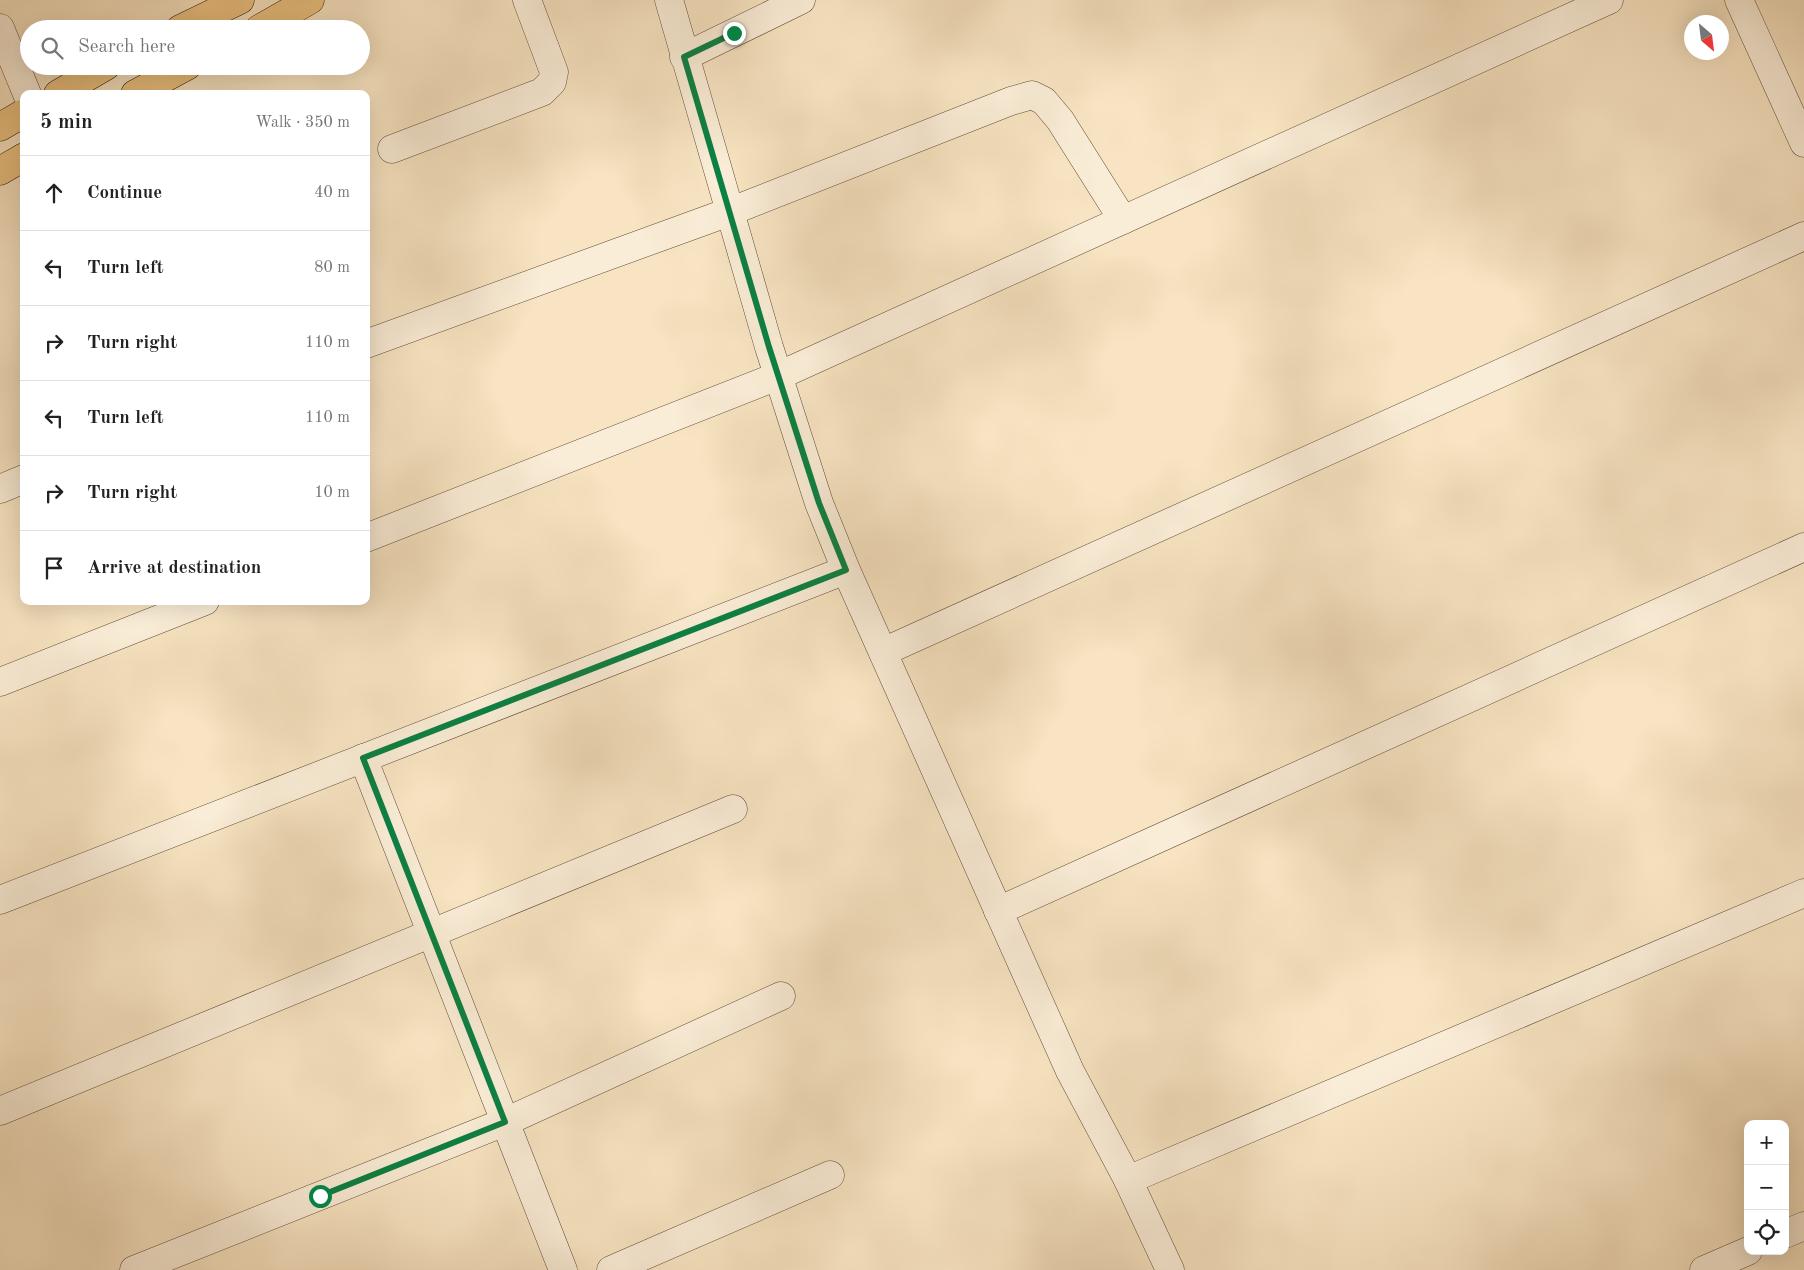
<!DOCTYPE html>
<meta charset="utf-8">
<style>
:root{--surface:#fff;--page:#f2f2f2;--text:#222;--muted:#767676;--line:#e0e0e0}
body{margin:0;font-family:"Old Standard TT",serif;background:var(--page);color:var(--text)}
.controls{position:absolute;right:15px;bottom:15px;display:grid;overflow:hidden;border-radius:10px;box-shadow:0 5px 20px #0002}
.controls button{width:45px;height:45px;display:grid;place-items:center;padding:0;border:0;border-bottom:1px solid var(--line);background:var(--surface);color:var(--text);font:25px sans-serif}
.compass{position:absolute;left:1684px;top:15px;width:45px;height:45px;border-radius:50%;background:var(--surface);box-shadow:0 5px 20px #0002;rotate:152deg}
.stop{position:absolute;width:15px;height:15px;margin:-11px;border:4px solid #0b8043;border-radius:50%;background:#fff}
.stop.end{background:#0b8043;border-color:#fff;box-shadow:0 1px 5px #0008}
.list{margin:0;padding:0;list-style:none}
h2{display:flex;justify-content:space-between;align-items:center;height:65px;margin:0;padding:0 20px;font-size:21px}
h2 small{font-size:16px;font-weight:400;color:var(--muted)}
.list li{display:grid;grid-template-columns:32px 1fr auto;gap:15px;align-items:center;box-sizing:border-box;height:75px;padding:0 20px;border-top:1px solid var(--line)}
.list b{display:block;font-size:19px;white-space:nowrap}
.list em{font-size:16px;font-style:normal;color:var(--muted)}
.icon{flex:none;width:28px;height:28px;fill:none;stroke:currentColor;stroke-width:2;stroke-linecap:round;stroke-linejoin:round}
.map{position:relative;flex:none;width:1804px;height:1270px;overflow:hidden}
.search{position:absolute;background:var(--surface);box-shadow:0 5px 20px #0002;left:20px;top:20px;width:350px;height:55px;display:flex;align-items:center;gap:12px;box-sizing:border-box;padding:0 18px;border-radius:28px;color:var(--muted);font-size:19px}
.panel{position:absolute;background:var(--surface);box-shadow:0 5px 20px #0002;left:20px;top:90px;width:350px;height:515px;border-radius:10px}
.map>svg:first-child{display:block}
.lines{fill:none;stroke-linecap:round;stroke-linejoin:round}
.minor-casing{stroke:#614c37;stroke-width:29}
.primary-casing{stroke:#2f1a09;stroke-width:29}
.minor{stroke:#faedd7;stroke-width:28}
.primary{stroke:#ecc281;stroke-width:28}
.route{stroke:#0b8043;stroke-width:6}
</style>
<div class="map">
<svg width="1804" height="1270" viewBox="0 0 1804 1270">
<rect width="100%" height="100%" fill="#f8e4c2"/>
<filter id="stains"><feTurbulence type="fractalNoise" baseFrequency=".004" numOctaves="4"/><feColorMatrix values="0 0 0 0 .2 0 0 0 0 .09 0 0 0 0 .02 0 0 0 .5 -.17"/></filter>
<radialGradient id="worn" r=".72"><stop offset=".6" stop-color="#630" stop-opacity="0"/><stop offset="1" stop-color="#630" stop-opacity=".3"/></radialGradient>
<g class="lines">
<defs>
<g id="minor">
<polyline points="669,0 769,347 819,503 846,570 1070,1071 1128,1180 1170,1270"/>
<polyline points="1739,0 1804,143"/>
<polyline points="0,28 27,94"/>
<polyline points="684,57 801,0"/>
<polyline points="392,149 542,92 552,82 554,72 527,0"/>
<polyline points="366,344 729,212 1011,101 1032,95 1044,101 1060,120 1123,220"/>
<polyline points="0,489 24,479"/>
<polyline points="366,538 778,376 1609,0"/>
<polyline points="883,652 1804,236"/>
<polyline points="0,682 205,601"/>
<polyline points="363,758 563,1270"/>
<polyline points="0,900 846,570"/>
<polyline points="998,911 1804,547"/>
<polyline points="0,1111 733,809"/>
<polyline points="1128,1180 1804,893"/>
<polyline points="1785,1234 1804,1226"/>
<polyline points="134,1270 505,1122 781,996"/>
<polyline points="611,1270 830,1175"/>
<polyline points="1704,1270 1748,1251"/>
</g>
<g id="primary">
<polyline points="180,29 240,0"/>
<polyline points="259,29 310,0"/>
<polyline points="58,94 106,66"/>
<polyline points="135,94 187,66"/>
<polyline points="0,127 24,113"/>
<polyline points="0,171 24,157"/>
</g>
</defs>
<!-- minor casing -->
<use href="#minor" class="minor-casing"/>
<!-- primary casing -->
<use href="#primary" class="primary-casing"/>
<!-- minor -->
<use href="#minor" class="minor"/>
<!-- primary -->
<use href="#primary" class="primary"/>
</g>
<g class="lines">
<!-- route -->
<polyline class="route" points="320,1196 505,1122 363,758 846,570 819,503 769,347 684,57 734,33"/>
</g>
<rect width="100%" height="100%" filter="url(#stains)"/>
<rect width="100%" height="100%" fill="url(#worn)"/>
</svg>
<div class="controls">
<button>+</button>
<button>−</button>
<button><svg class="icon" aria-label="locate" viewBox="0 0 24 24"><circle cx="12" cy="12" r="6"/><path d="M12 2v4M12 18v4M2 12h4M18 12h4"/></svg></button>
</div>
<svg class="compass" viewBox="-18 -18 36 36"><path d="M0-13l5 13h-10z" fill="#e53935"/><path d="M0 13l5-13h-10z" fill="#767676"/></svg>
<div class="stop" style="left:320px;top:1196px"></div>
<div class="stop end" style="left:734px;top:33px"></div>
<div class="search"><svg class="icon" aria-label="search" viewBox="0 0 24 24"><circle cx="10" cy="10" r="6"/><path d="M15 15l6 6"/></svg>Search here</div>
<section class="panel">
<h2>5 min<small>Walk · 350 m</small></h2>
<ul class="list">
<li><svg class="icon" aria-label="ahead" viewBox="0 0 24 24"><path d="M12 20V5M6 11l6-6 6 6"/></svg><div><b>Continue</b></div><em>40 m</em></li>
<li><svg class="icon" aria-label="left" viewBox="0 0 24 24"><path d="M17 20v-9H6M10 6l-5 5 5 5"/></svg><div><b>Turn left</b></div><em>80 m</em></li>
<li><svg class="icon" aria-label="right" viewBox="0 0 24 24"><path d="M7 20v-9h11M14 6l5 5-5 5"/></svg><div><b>Turn right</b></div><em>110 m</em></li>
<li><svg class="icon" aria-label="left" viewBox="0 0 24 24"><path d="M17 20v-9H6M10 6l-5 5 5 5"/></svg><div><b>Turn left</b></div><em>110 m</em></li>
<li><svg class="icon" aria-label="right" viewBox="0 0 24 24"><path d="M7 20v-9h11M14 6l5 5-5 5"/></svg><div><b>Turn right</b></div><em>10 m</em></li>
<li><svg class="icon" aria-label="arrive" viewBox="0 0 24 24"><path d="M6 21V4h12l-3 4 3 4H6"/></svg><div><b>Arrive at destination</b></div></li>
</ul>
</section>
</div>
